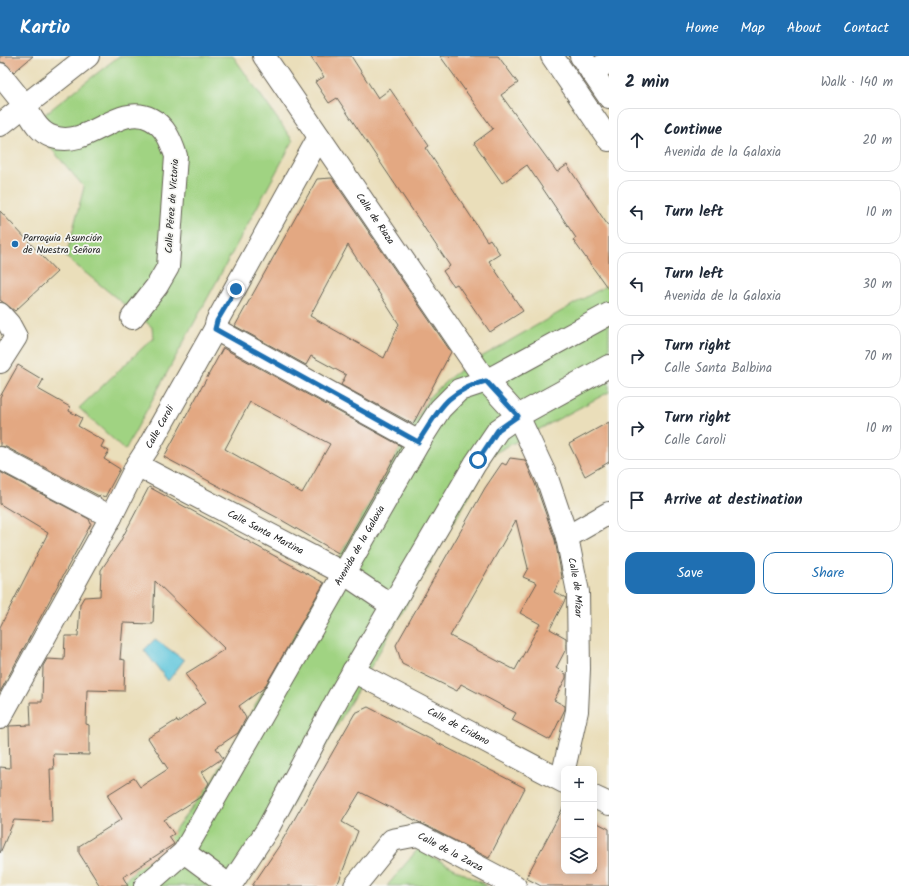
<!DOCTYPE html>
<meta charset="utf-8">
<style>
:root{--surface:#fff;--page:#f6f6f7;--text:#1f2937;--muted:#747a83;--line:#e0e1e3;--accent:#1f6fb2}
body{margin:0;font-family:Kalam,sans-serif;background:var(--page);color:var(--text)}
.controls{position:absolute;right:12px;bottom:12px;display:grid;overflow:hidden;border-radius:8px;box-shadow:0 2px 10px #0003}
.controls button{width:36px;height:36px;display:grid;place-items:center;padding:0;border:0;border-bottom:1px solid var(--line);background:var(--surface);color:var(--text);font:20px sans-serif}
.stop{position:absolute;width:12px;height:12px;margin:-9px;border:3px solid #1f6fb2;border-radius:50%;background:#fff}
.stop.end{background:#1f6fb2;border-color:#fff;box-shadow:0 1px 4px #0008}
.list{margin:0;padding:0;list-style:none}
h2{display:flex;justify-content:space-between;align-items:center;height:52px;margin:0;padding:0 16px;font-size:17px}
h2 small{font-size:13px;font-weight:400;color:var(--muted)}
.list li{display:grid;grid-template-columns:26px 1fr auto;gap:12px;align-items:center;box-sizing:border-box;height:64px;margin:0 8px 8px;padding:0 8px;border:1px solid var(--line);border-radius:12px}
.list b{display:block;font-size:15px;white-space:nowrap}
.list p{margin:0;font-size:13px;white-space:nowrap;color:var(--muted)}
.list em{font-size:13px;font-style:normal;color:var(--muted)}
.actions{display:flex;gap:8px;padding:12px 16px}
.actions a{flex:1;padding:9px 0;border:1px solid var(--accent);border-radius:12px;text-align:center;font-size:14px;color:var(--accent)}
.actions .main{background:var(--accent);color:#fff}
.icon{flex:none;width:22px;height:22px;fill:none;stroke:currentColor;stroke-width:2;stroke-linecap:round;stroke-linejoin:round}
.map{position:relative;flex:none;width:609px;height:830px;overflow:hidden}
header{display:flex;align-items:center;gap:24px;box-sizing:border-box;height:56px;padding:0 20px;background:var(--accent);color:#fff}
header strong{font-size:19px}
nav{display:flex;gap:22px;margin-inline-start:auto;font-size:14px}
main{display:flex}
aside{flex:1;background:var(--surface)}
.map>svg:first-child{display:block}
.green{fill:#a0d382;stroke:#5e784f}
.water{fill:#5ec6db;stroke:#3d717c}
.building{fill:#e3a882;fill-rule:evenodd}
.lines{fill:none;stroke-linecap:round;stroke-linejoin:round}
.minor-casing{stroke:#646053;stroke-width:24}
.minor{stroke:#fff;stroke-width:22}
.route{stroke:#1f6fb2;stroke-width:5}
.poi-dot{fill:#1f6fb2;stroke:#f6f6f2;stroke-width:1.5}
.labels{text-anchor:middle;dominant-baseline:central;stroke-width:3.5;stroke-linejoin:round;paint-order:stroke}
.street-label{font-size:10px;fill:#1c1c1c;stroke:#f6f6f2}
.poi-label{font-size:10px;fill:#1c1c1c;stroke:#f6f6f2;text-anchor:start}
</style>
<header>
<strong>Kartio</strong>
<nav><a>Home</a><a>Map</a><a>About</a><a>Contact</a></nav>
</header>
<main>
<div class="map">
<svg width="609" height="830" viewBox="0 0 609 830">
<rect width="100%" height="100%" fill="#f6f6f2"/>
<filter id="ink" filterUnits="userSpaceOnUse"><feTurbulence type="fractalNoise" baseFrequency=".025" numOctaves="2"/><feDisplacementMap in="SourceGraphic" scale="8" xChannelSelector="R" yChannelSelector="G"/><feConvolveMatrix kernelMatrix="1 2 1 2 8 2 1 2 1" color-interpolation-filters="sRGB"/></filter>
<filter id="wash" filterUnits="userSpaceOnUse"><feTurbulence type="fractalNoise" baseFrequency=".012" numOctaves="4" result="noise"/><feDisplacementMap in="SourceGraphic" scale="16" xChannelSelector="R" yChannelSelector="G"/><feGaussianBlur stdDeviation="0.9" result="paint"/><feColorMatrix in="noise" values="0 0 0 0 0 0 0 0 0 0 0 0 0 0 0 0 0 1.4 0 .05"/><feComposite in="paint" operator="in"/></filter>
<g filter="url(#wash)">
<rect width="100%" height="100%" fill="#eadeba"/>
<!-- green -->
<g class="green">
<polygon points="119,0 233,0 293,85 125,394 79,352 153,282 152,271 66,201 84,131 31,69"/>
<polygon points="609,228 609,336 493,398 268,790 239,830 119,830 169,781 212,726 429,341 452,320 469,308"/>
<polygon points="418,793 487,830 387,830"/>
</g>
<!-- water -->
<polygon class="water" points="155,583 184,604 168,625 144,594"/>
<g id="blocks">
<!-- building -->
<g class="building">
<polygon points="0,0 33,0 14,16 5,7 0,6"/>
<polygon points="310,0 351,0 378,42 390,33 429,90 426,92 487,185 490,183 500,198 489,205 523,255 490,276 457,228 453,230 443,215 450,210 337,42 329,47 315,26 324,21"/>
<polygon points="440,0 498,0 518,27 501,39 557,116 567,109 609,171 609,234 573,184 576,182 527,109 502,127 474,87 493,73"/>
<path d="M332,122L451,296L413,368L341,329L346,319L311,300L306,309L235,270L317,123ZM348,189L399,268L384,302L310,260Z"/>
<polygon points="0,155 57,216 15,255 0,244"/>
<path d="M223,292L401,390L340,498L278,462L164,401ZM250,346L330,388L302,437L225,393Z"/>
<polygon points="18,309 43,324 38,333 70,351 69,355 82,362 78,370 104,385 101,391 109,395 104,403 120,413 105,441 100,439 99,440 6,391 0,390 0,341"/>
<polygon points="609,366 609,406 585,420 569,388"/>
<path d="M510,402L525,404L536,430L555,484L562,521L554,536L566,542L550,573L566,582V593L556,612L566,618V622L554,644L565,650V653L550,684L512,664L516,657L461,628L457,635L402,608L396,589L485,432L502,407L506,409ZM516,464L528,512L523,521L537,527L520,557L540,568L515,614L450,580Z"/>
<polygon points="0,416 89,463 91,468 0,636 0,571 48,477 0,448"/>
<polygon points="149,431 324,527 264,632 239,650 246,662 238,677 216,692 223,702 202,716 209,727 202,740 164,764 174,778 169,781 174,788 123,821 128,830 100,830 79,797 79,790 122,763 107,739 134,722 140,731 168,713 148,682 177,664 178,666 206,646 185,618 225,593 155,525 153,568 123,567 120,603 125,604 124,635 87,634 86,668 89,669 89,699 53,698 54,713 50,713 52,766 14,764 0,797 0,711 10,712 9,670 31,669 30,646 42,646 43,610 47,603 64,604 65,580 78,580 80,548 84,541 100,540 101,514 120,486"/>
<polygon points="368,651 525,732 489,802 360,736 342,766 358,775 339,825 335,830 252,830 279,790 355,657"/>
<polygon points="564,750 564,815 594,815 594,765 609,773 609,830 541,830 526,822"/>
</g>
</g>
</g>
<g filter="url(#ink)">
<use href="#blocks" fill-opacity="0" stroke="#646053" stroke-width="1"/>
<g class="lines">
<defs>
<g id="minor">
<path id="s1" d="M264,0L486,325L518,360L547,422L567,481L578,536L579,613L577,655L564,713"/>
<polyline points="552,0 609,84"/>
<polyline points="581,0 609,41"/>
<polyline points="592,17 609,5"/>
<path d="M0,18C8,29 17,39 25,50C32,62 38,76 53,81C89,93 118,46 151,63C165,70 171,85 176,100L168,211L157,230L132,262"/>
<polyline points="0,69 88,0"/>
<polyline points="0,258 9,268 16,281 0,306"/>
<polyline points="215,273 419,386"/>
<polyline points="0,402 111,461"/>
<path id="s2" d="M137,409L345,518L391,549"/>
<polyline points="567,481 609,457"/>
<path id="s3" d="M353,615L564,726"/>
<path id="s4" d="M0,662L111,461L137,409L148,392L215,273L217,265L319,81"/>
<polyline points="594,741 609,748"/>
<polyline points="184,796 230,830"/>
<path id="s5" d="M145,830L184,796L419,386L440,353L459,334L486,325L609,258"/>
<polyline points="230,830 267,774 340,638 475,408 498,374 518,360 609,310"/>
<path id="s6" d="M355,830L392,784L418,779L515,830"/>
</g>
</defs>
<!-- minor casing -->
<use href="#minor" class="minor-casing"/>
<!-- minor -->
<use href="#minor" class="minor"/>
</g>
</g>
<g class="lines" filter="url(#ink)">
<!-- route -->
<path class="route" d="M236,233L217,265L215,273L418,386C440,353 445,336 486,325L518,360L498,374L478,404"/>
</g>
<!-- markers -->
<circle class="poi-dot" cx="15" cy="188" r="4"/>
<g class="labels">
<!-- street labels -->
<g class="street-label">
<text transform="translate(172 150) rotate(-86)">Calle Pérez de Victoria</text>
<text stroke="none"><textPath href="#s1" startOffset="197">Calle de Riaza</textPath></text>
<text stroke="none"><textPath href="#s4" startOffset="332">Calle Caroli</textPath></text>
<text stroke="none"><textPath href="#s2" startOffset="145">Calle Santa Martina</textPath></text>
<text stroke="none"><textPath href="#s5" startOffset="405">Avenida de la Galaxia</textPath></text>
<text stroke="none"><textPath href="#s1" startOffset="623">Calle de Mízar</textPath></text>
<text stroke="none"><textPath href="#s3" startOffset="119">Calle de Eridano</textPath></text>
<text stroke="none"><textPath href="#s6" startOffset="122">Calle de la Zarza</textPath></text>
</g>
<!-- poi labels -->
<g class="poi-label">
<text x="23" y="182">Parroquia Asunción<tspan x="23" dy="12">de Nuestra Señora</tspan></text>
</g>
</g>
</svg>
<div class="controls">
<button>+</button>
<button>−</button>
<button><svg class="icon" aria-label="layers" viewBox="0 0 24 24"><path d="M12 4l9 5-9 5-9-5zM3 14l9 5 9-5"/></svg></button>
</div>
<div class="stop" style="left:478px;top:404px"></div>
<div class="stop end" style="left:236px;top:233px"></div>
</div>
<aside>
<h2>2 min<small>Walk · 140 m</small></h2>
<ul class="list">
<li><svg class="icon" aria-label="ahead" viewBox="0 0 24 24"><path d="M12 20V5M6 11l6-6 6 6"/></svg><div><b>Continue</b><p>Avenida de la Galaxia</p></div><em>20 m</em></li>
<li><svg class="icon" aria-label="left" viewBox="0 0 24 24"><path d="M17 20v-9H6M10 6l-5 5 5 5"/></svg><div><b>Turn left</b></div><em>10 m</em></li>
<li><svg class="icon" aria-label="left" viewBox="0 0 24 24"><path d="M17 20v-9H6M10 6l-5 5 5 5"/></svg><div><b>Turn left</b><p>Avenida de la Galaxia</p></div><em>30 m</em></li>
<li><svg class="icon" aria-label="right" viewBox="0 0 24 24"><path d="M7 20v-9h11M14 6l5 5-5 5"/></svg><div><b>Turn right</b><p>Calle Santa Balbina</p></div><em>70 m</em></li>
<li><svg class="icon" aria-label="right" viewBox="0 0 24 24"><path d="M7 20v-9h11M14 6l5 5-5 5"/></svg><div><b>Turn right</b><p>Calle Caroli</p></div><em>10 m</em></li>
<li><svg class="icon" aria-label="arrive" viewBox="0 0 24 24"><path d="M6 21V4h12l-3 4 3 4H6"/></svg><div><b>Arrive at destination</b></div></li>
</ul>
<div class="actions"><a class="main">Save</a><a>Share</a></div>
</aside>
</main>
